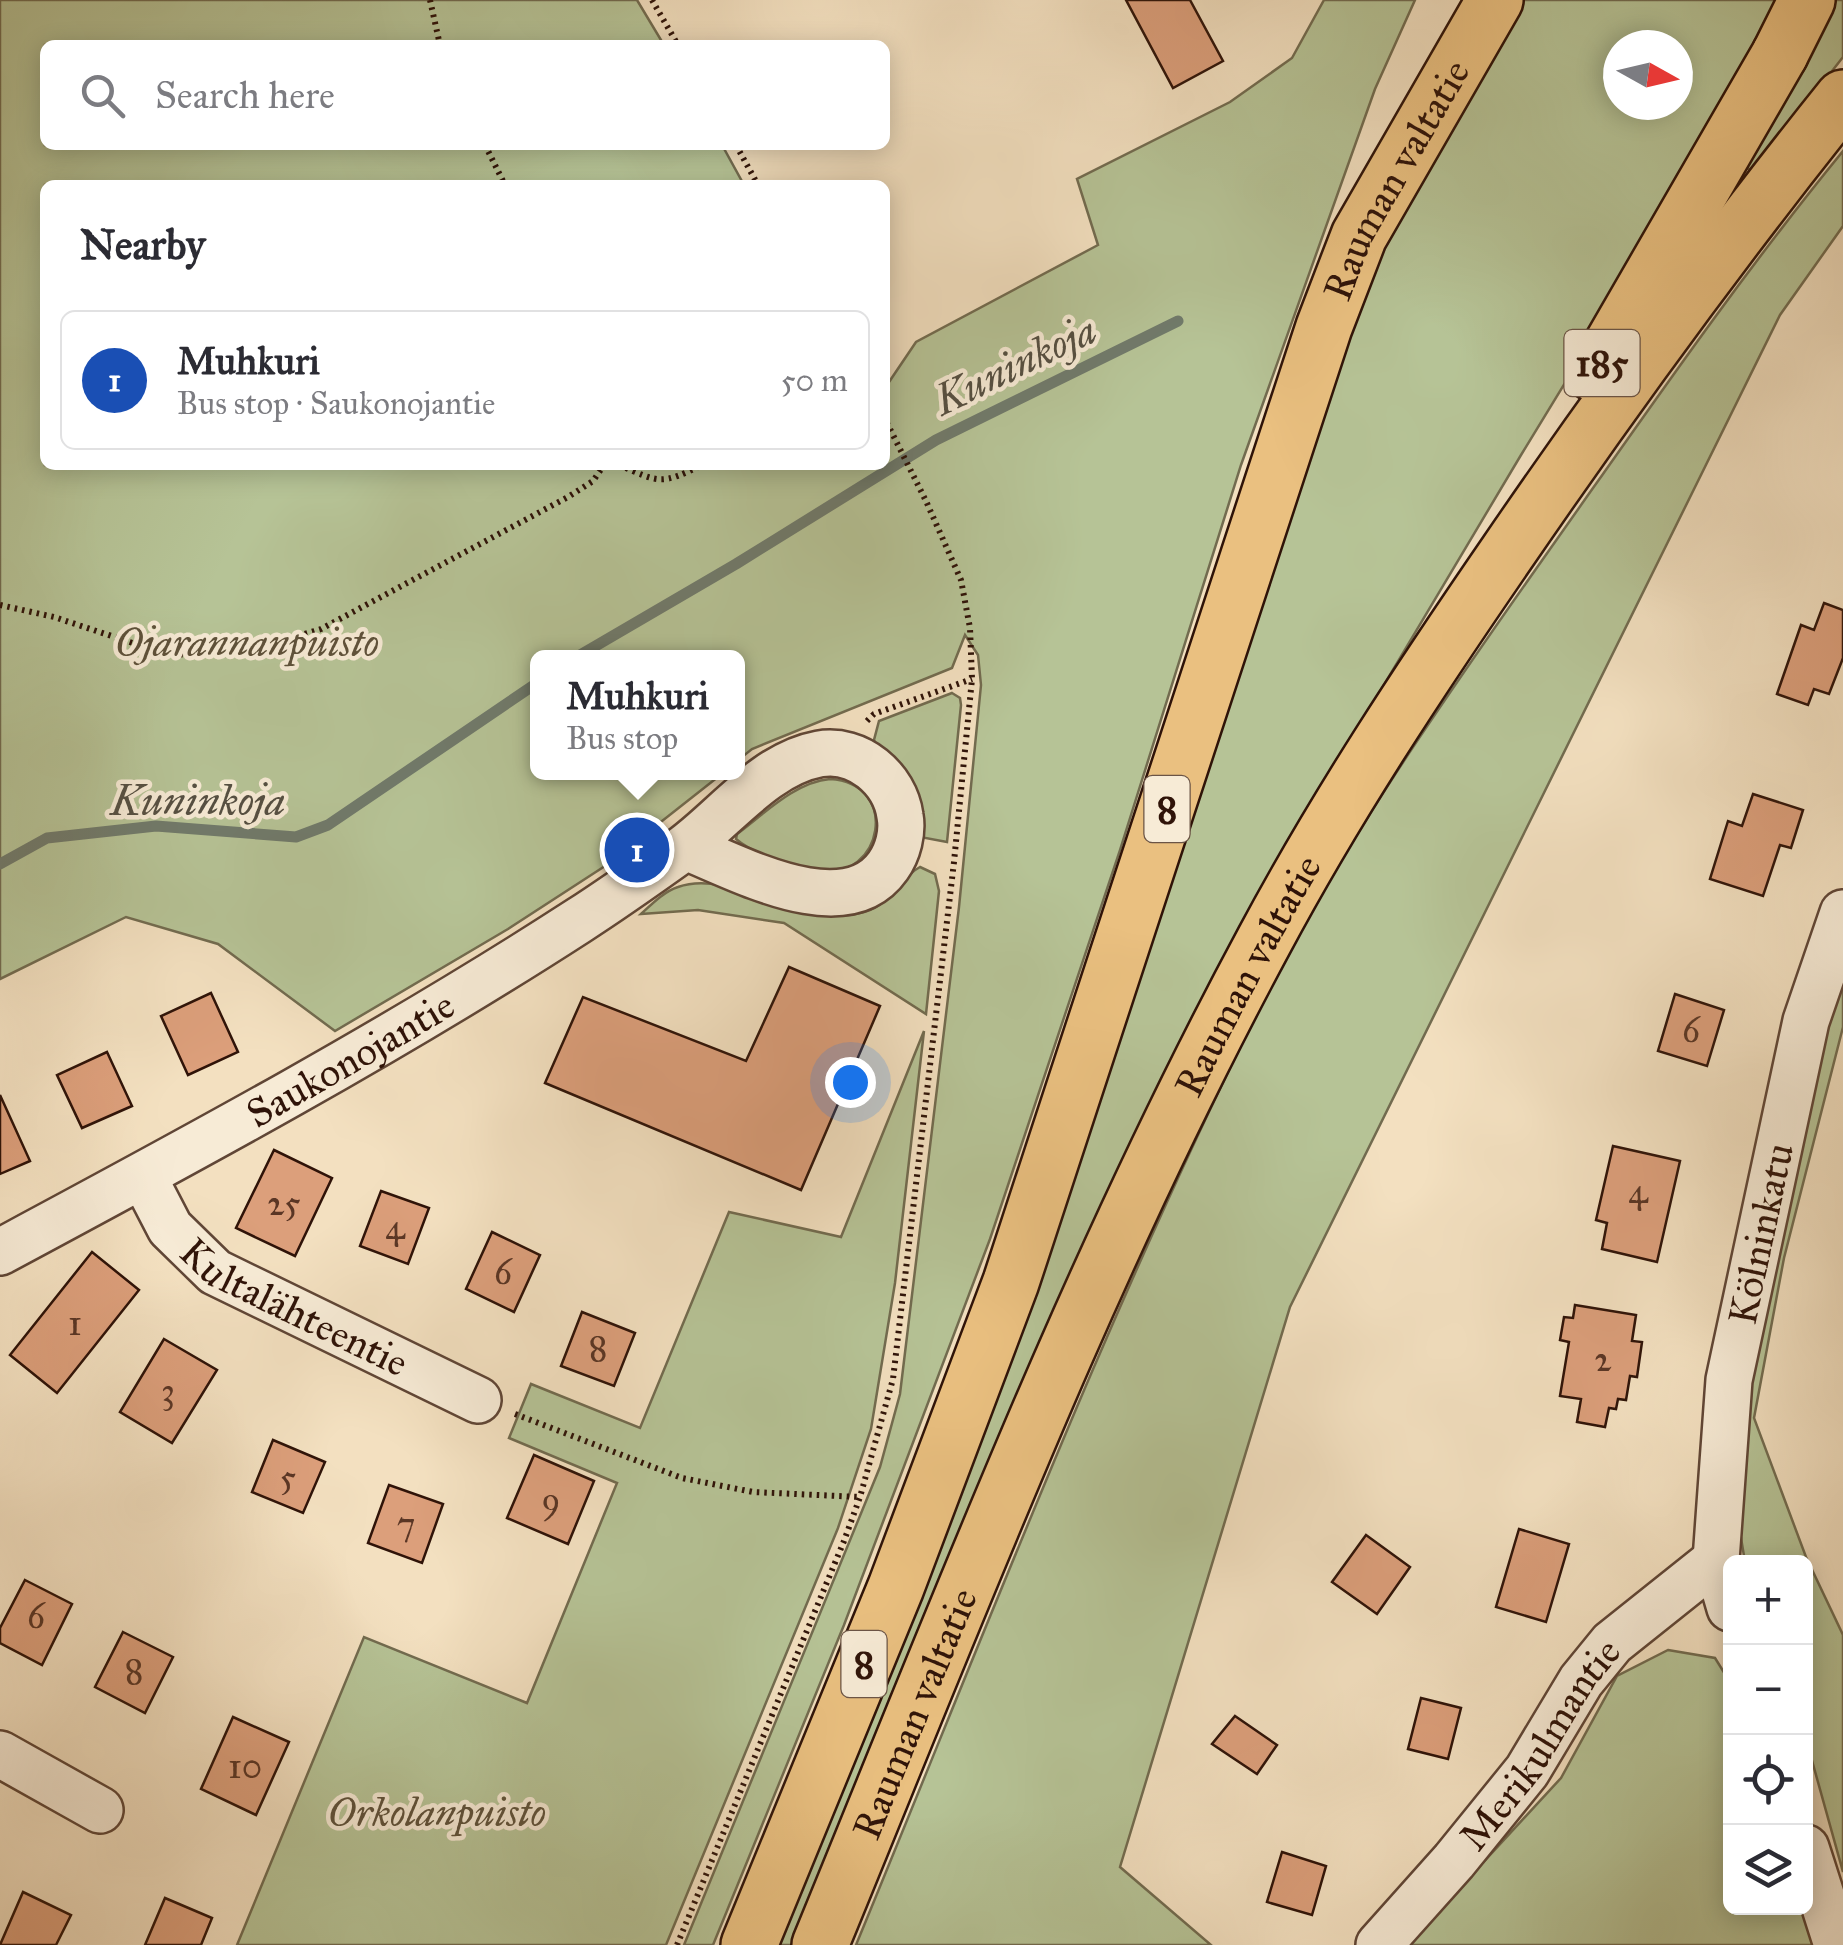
<!DOCTYPE html>
<meta charset="utf-8">
<style>
:root{--surface:#fff;--page:#f2f2f3;--text:#2b2b33;--muted:#7c7c81;--line:#e1e1e2;--accent:#b45309}
body{margin:0;font-family:"IM FELL Great Primer",serif;background:var(--page);color:var(--text)}
.controls{position:absolute;right:30px;bottom:30px;display:grid;overflow:hidden;border-radius:15px;box-shadow:0 5px 25px #0003}
.controls button{width:90px;height:90px;display:grid;place-items:center;padding:0;border:0;border-bottom:2px solid var(--line);background:var(--surface);color:var(--text);font:50px sans-serif}
.compass{position:absolute;left:1603px;top:30px;width:90px;height:90px;border-radius:50%;background:var(--surface);box-shadow:0 5px 25px #0003;rotate:98deg}
.you{position:absolute;left:850px;top:1082px;width:35px;height:35px;margin:-25px;border:8px solid #fff;border-radius:50%;background:#1a73e8;box-shadow:0 0 0 15px #1a73e833}
.badge{display:grid;place-items:center;width:65px;height:65px;border-radius:50%;background:var(--accent);color:#fff;font-size:32px;font-weight:700}
.pin{position:absolute;translate:-50% -50%;border:5px solid #fff;box-shadow:0 2px 10px #0006}
.popup{position:absolute;left:530px;top:650px;width:215px;height:130px;box-sizing:border-box;display:grid;place-content:center;border-radius:15px;background:var(--surface);filter:drop-shadow(0 2px 8px #0005);font-size:32px;white-space:nowrap;color:var(--muted)}
.popup b{font-size:38px;color:var(--text)}
.popup::after{content:'';position:absolute;left:50%;top:100%;margin-left:-20px;border:20px solid transparent;border-top-color:var(--surface)}
.list{margin:0;padding:0;list-style:none}
h2{display:flex;justify-content:space-between;align-items:center;height:130px;margin:0;padding:0 40px;font-size:42px}
h2 small{font-size:32px;font-weight:400;color:var(--muted)}
.list li{display:grid;grid-template-columns:65px 1fr auto;gap:30px;align-items:center;box-sizing:border-box;height:140px;margin:0 20px 20px;padding:0 20px;border:2px solid var(--line);border-radius:15px}
.list b{display:block;font-size:38px;white-space:nowrap}
.list p{margin:0;font-size:32px;white-space:nowrap;color:var(--muted)}
.list em{font-size:32px;font-style:normal;color:var(--muted)}
.icon{flex:none;width:55px;height:55px;fill:none;stroke:currentColor;stroke-width:2;stroke-linecap:round;stroke-linejoin:round}
.map{position:relative;flex:none;width:1843px;height:1945px;overflow:hidden}
.search{position:absolute;background:var(--surface);box-shadow:0 5px 25px #0003;left:40px;top:40px;width:850px;height:110px;display:flex;align-items:center;gap:25px;box-sizing:border-box;padding:0 35px;border-radius:15px;color:var(--muted);font-size:38px}
.panel{position:absolute;background:var(--surface);box-shadow:0 5px 25px #0003;left:40px;top:180px;width:850px;height:290px;border-radius:15px}
.map>svg:first-child{display:block}
.green{fill:#b6c396;stroke:#726b4f;stroke-width:2.5;fill-rule:evenodd}
.lines{fill:none;stroke-linecap:round;stroke-linejoin:round}
.stream{stroke:#707a6b;stroke-width:11}
.building{fill:#dc9f7b;stroke:#2f1308;stroke-width:2.5}
.minor-casing{stroke:#604636;stroke-width:50}
.major-casing{stroke:#2f1308;stroke-width:60}
.highway-casing{stroke:#2f1308;stroke-width:60}
.path{stroke:#2f1308;stroke-width:6;stroke-dasharray:2.5 5;stroke-linecap:butt}
.minor{stroke:#f7ebd6;stroke-width:45}
.major{stroke:#eac080;stroke-width:55}
.highway{stroke:#eac080;stroke-width:55}
.labels{text-anchor:middle;dominant-baseline:central;stroke-width:9;stroke-linejoin:round;paint-order:stroke}
.number-label{font-size:35px;fill:#5a3625}
.shield{fill:#f7ebd6;stroke:#6b5446;stroke-width:2.5}
.shield-label{font-size:38px;font-weight:bold;fill:#2f1308}
.street-label{font-size:40px;fill:#2f1308;stroke:#f7ebd6}
.park-label{font-size:40px;font-style:italic;fill:#5e513a;stroke:#f7ebd6}
.water-label{font-size:42px;font-style:italic;fill:#554f42;stroke:#f7ebd6}
</style>
<div class="map">
<svg width="1843" height="1945" viewBox="0 0 1843 1945">
<rect width="100%" height="100%" fill="#f3e0c0"/>
<filter id="stains"><feTurbulence type="fractalNoise" baseFrequency=".002" numOctaves="4"/><feColorMatrix values="0 0 0 0 .2 0 0 0 0 .09 0 0 0 0 .02 0 0 0 .5 -.17"/></filter>
<radialGradient id="worn" r=".72"><stop offset=".6" stop-color="#630" stop-opacity="0"/><stop offset="1" stop-color="#630" stop-opacity=".3"/></radialGradient>
<!-- green -->
<g class="green">
<polygon points="0,0 637,0 664,45 45,45 45,145 722,145 744,185 45,185 45,465 885,465 885,388 916,342 1098,245 1077,179 1230,102 1292,58 1324,0 1415,0 1375,89 1241,465 1120,850 990,1239 844,1625 713,1945 684,1945 880,1467 900,1394 959,907 981,685 978,655 965,635 952,668 752,749 737,761 737,658 537,658 537,772 723,773 605,866 508,929 335,1031 218,944 126,917 0,979"/>
<path d="M1514,0H1786L1698,165L1521,455L1242,923L1203,1002L797,1945H772L1348,333L1375,266L1433,142ZM1618,45H1678V105H1618Z"/>
<polygon points="1829,0 1843,0 1843,57 1754,171 1744,167"/>
<path d="M1843,151V226L1780,315L1290,1307L1120,1867L1211,1945H856C986,1630 1108,1310 1261,1005C1343,841 1450,691 1555,542C1649,409 1739,278 1843,151Z"/>
<polygon points="952,693 960,698 961,705 947,842 920,837 874,740 879,721"/>
<path d="M830,779C900,783 885,880 817,873C807,872 796,866 786,863C769,858 750,851 736,839L737,834C764,814 795,782 830,779Z"/>
<path d="M920,867L935,874L939,891L926,1014L784,923L698,910L641,914C652,904 663,892 678,887C733,867 804,933 867,911C891,903 899,878 920,867Z"/>
<polygon points="1843,966 1843,1027 1784,1258 1754,1418 1806,1557 1843,1635 1843,1872 1806,1739 1806,1562 1745,1562 1735,1502 1760,1292"/>
<polygon points="924,1031 895,1283 871,1429 838,1528 666,1945 237,1945 364,1637 527,1703 617,1483 509,1438 531,1384 640,1428 729,1212 841,1237"/>
<polygon points="1668,1650 1715,1658 1730,1682 1730,1908 1806,1908 1821,1945 1407,1945 1561,1778 1617,1676"/>
</g>
<g class="lines">
<!-- stream -->
<g class="stream">
<polyline points="575,658 736,564 936,440 1178,321"/>
<polyline points="0,864 47,838 156,826 296,837 328,825 537,683"/>
</g>
</g>
<!-- building -->
<g class="building">
<polygon points="1126,0 1190,0 1223,61 1173,88"/>
<polygon points="1824,603 1843,610 1843,658 1829,694 1814,689 1808,705 1777,694 1801,625 1814,630"/>
<polygon points="1753,794 1803,810 1791,848 1780,845 1763,896 1710,879 1728,821 1742,826"/>
<polygon points="789,967 880,1006 801,1190 545,1083 583,997 746,1061"/>
<polygon points="211,993 238,1052 188,1075 161,1016"/>
<polygon points="1675,994 1724,1010 1707,1066 1658,1051"/>
<polygon points="107,1052 132,1106 82,1128 57,1075"/>
<polygon points="0,1095 30,1161 0,1174"/>
<polygon points="1613,1146 1680,1161 1657,1262 1602,1249 1607,1223 1596,1220"/>
<polygon points="274,1150 332,1178 295,1256 236,1228"/>
<polygon points="381,1191 429,1208 408,1264 360,1246"/>
<polygon points="492,1232 540,1255 514,1312 466,1289"/>
<polygon points="92,1252 139,1290 57,1393 10,1355"/>
<polygon points="1575,1305 1636,1315 1632,1341 1642,1342 1637,1377 1630,1376 1626,1400 1618,1399 1616,1409 1609,1408 1605,1427 1577,1422 1581,1399 1560,1396 1569,1342 1560,1340 1564,1317 1573,1318"/>
<polygon points="582,1312 635,1333 614,1386 561,1366"/>
<polygon points="164,1339 217,1370 172,1443 120,1412"/>
<polygon points="273,1440 325,1462 303,1513 252,1492"/>
<polygon points="534,1455 594,1481 568,1544 507,1518"/>
<polygon points="389,1485 443,1504 422,1563 368,1543"/>
<polygon points="1519,1529 1569,1544 1546,1622 1496,1607"/>
<polygon points="1366,1535 1410,1567 1377,1614 1332,1582"/>
<polygon points="25,1580 72,1604 42,1665 0,1643 0,1628"/>
<polygon points="123,1632 173,1657 145,1713 95,1687"/>
<polygon points="1421,1698 1461,1708 1448,1759 1408,1749"/>
<polygon points="1235,1716 1277,1745 1257,1774 1212,1744"/>
<polygon points="233,1717 289,1742 256,1815 201,1789"/>
<polygon points="1282,1852 1326,1866 1312,1915 1267,1902"/>
<polygon points="23,1892 71,1915 56,1945 0,1945"/>
<polygon points="165,1898 212,1918 201,1945 145,1945"/>
</g>
<g class="lines">
<defs>
<g id="minor">
<path id="s1" d="M143,1176L170,1228L215,1272L478,1400"/>
<path id="s2" d="M0,1252C196,1147 391,1042 578,921C614,898 649,873 684,848C726,817 765,764 819,754C858,747 895,779 900,816C903,832 898,852 888,866C845,927 739,868 686,847"/>
<path id="s3" d="M1730,1608L1716,1560L1729,1380L1806,1021L1843,913"/>
<polyline points="0,1754 100,1810"/>
<polyline points="1806,1848 1837,1945"/>
<path id="s4" d="M1379,1945L1454,1861L1527,1771L1581,1681L1612,1643L1716,1560"/>
</g>
<polyline id="major" points="1780,54 1807,0"/>
<g id="highway">
<polyline points="1595,374 1780,54"/>
<path id="s5" d="M749,1945L896,1587L1011,1282L1324,327L1359,236L1495,0"/>
<path id="s6" d="M820,1945C959,1607 1090,1264 1264,941C1336,806 1421,678 1507,553C1614,397 1725,245 1843,98"/>
</g>
</defs>
<!-- minor casing -->
<use href="#minor" class="minor-casing"/>
<!-- major casing -->
<use href="#major" class="major-casing"/>
<!-- highway casing -->
<use href="#highway" class="highway-casing"/>
<!-- path -->
<g class="path">
<polyline points="430,0 440,45"/>
<polyline points="652,0 678,45"/>
<polyline points="485,145 505,185"/>
<polyline points="736,145 758,185"/>
<path d="M619,465C660,483 661,485 702,465"/>
<polyline points="0,605 54,617 160,652 186,655 239,654 321,629 568,497 593,481 604,465"/>
<polyline points="867,721 874,714 972,679"/>
<polyline points="515,1414 682,1478 753,1492 860,1497"/>
<polyline points="677,1945 844,1541 860,1497 893,1379 954,862 972,679 970,628 961,580 926,501 885,419"/>
</g>
<!-- minor -->
<use href="#minor" class="minor"/>
<!-- major -->
<use href="#major" class="major"/>
<!-- highway -->
<use href="#highway" class="highway"/>
</g>
<g class="labels">
<!-- number labels -->
<g class="number-label">
<text x="1691" y="1030">6</text>
<text x="1638" y="1191">4</text>
<text x="284" y="1203">25</text>
<text x="395" y="1227">4</text>
<text x="503" y="1272">6</text>
<text x="75" y="1323">1</text>
<text x="598" y="1349">8</text>
<text x="1603" y="1359">2</text>
<text x="168" y="1391">3</text>
<text x="288" y="1477">5</text>
<text x="551" y="1500">9</text>
<text x="406" y="1524">7</text>
<text x="36" y="1616">6</text>
<text x="134" y="1672">8</text>
<text x="245" y="1766">10</text>
</g>
<!-- shield labels -->
<g class="shield">
<rect x="1564.5" y="330" width="75" height="66" rx="8"/>
<rect x="1144.5" y="776" width="45" height="66" rx="8"/>
<rect x="841.5" y="1631" width="45" height="66" rx="8"/>
</g>
<g class="shield-label">
<text x="1602" y="363">185</text>
<text x="1167" y="809">8</text>
<text x="864" y="1664">8</text>
</g>
<!-- street labels -->
<g class="street-label">
<text stroke="none"><textPath href="#s5" startOffset="1882">Rauman valtatie</textPath></text>
<text stroke="none"><textPath href="#s6" startOffset="1060">Rauman valtatie</textPath></text>
<text stroke="none"><textPath href="#s2" startOffset="400">Saukonojantie</textPath></text>
<text stroke="none"><textPath href="#s3" startOffset="380">Kölninkatu</textPath></text>
<text stroke="none"><textPath href="#s1" startOffset="208">Kultalähteentie</textPath></text>
<text stroke="none"><textPath href="#s6" startOffset="250">Rauman valtatie</textPath></text>
<text stroke="none"><textPath href="#s4" startOffset="258">Merikulmantie</textPath></text>
</g>
<!-- park labels -->
<g class="park-label">
<text x="247" y="642">Ojarannanpuisto</text>
<text x="437" y="1812">Orkolanpuisto</text>
</g>
<!-- water labels -->
<g class="water-label">
<text transform="translate(1015 365) rotate(-26)">Kuninkoja</text>
<text x="198" y="801">Kuninkoja</text>
</g>
</g>
<rect width="100%" height="100%" filter="url(#stains)"/>
<rect width="100%" height="100%" fill="url(#worn)"/>
</svg>
<div class="controls">
<button>+</button>
<button>−</button>
<button><svg class="icon" aria-label="locate" viewBox="0 0 24 24"><circle cx="12" cy="12" r="6"/><path d="M12 2v4M12 18v4M2 12h4M18 12h4"/></svg></button>
<button><svg class="icon" aria-label="layers" viewBox="0 0 24 24"><path d="M12 4l9 5-9 5-9-5zM3 14l9 5 9-5"/></svg></button>
</div>
<svg class="compass" viewBox="-18 -18 36 36"><path d="M0-13l5 13h-10z" fill="#e53935"/><path d="M0 13l5-13h-10z" fill="#7c7c81"/></svg>
<div class="you"></div>
<div class="pin badge" style="left:637px;top:850px;background:#1a4fb4">1</div>
<div class="popup"><b>Muhkuri</b>Bus stop</div>
<div class="search"><svg class="icon" aria-label="search" viewBox="0 0 24 24"><circle cx="10" cy="10" r="6"/><path d="M15 15l6 6"/></svg>Search here</div>
<section class="panel">
<h2>Nearby<small></small></h2>
<ul class="list">
<li><span class="badge" style="background:#1a4fb4">1</span><div><b>Muhkuri</b><p>Bus stop · Saukonojantie</p></div><em>50 m</em></li>
</ul>
</section>
</div>
